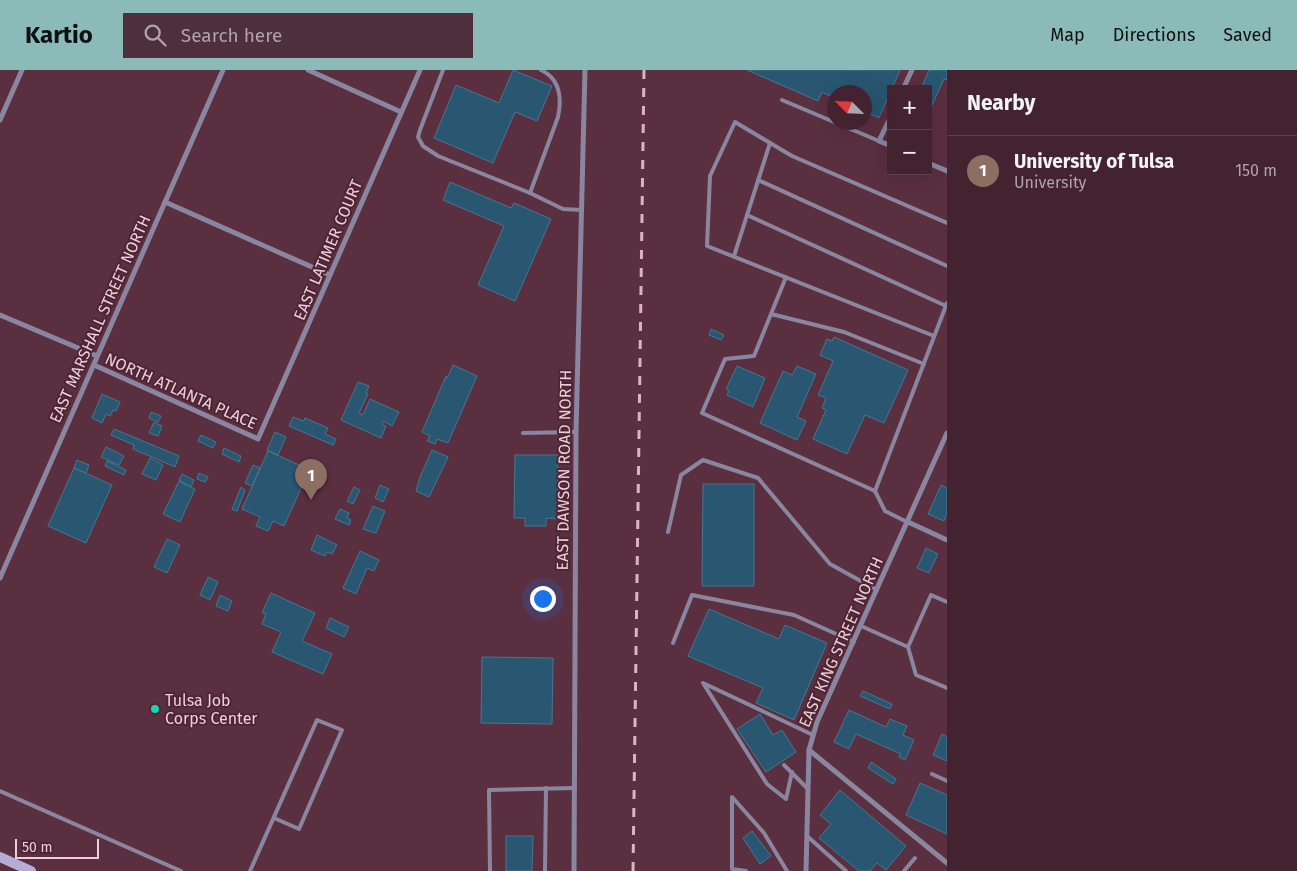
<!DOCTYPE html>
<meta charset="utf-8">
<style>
:root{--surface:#442330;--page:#4e2f3c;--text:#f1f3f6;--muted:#afa4ab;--line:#5c404c;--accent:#8bbbb9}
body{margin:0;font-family:"Fira Sans",sans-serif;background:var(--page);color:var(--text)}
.controls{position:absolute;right:15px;top:15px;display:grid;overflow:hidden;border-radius:0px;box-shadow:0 5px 20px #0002}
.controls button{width:45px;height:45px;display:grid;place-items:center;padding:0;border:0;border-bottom:1px solid var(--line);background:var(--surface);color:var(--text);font:25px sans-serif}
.compass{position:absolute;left:827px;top:15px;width:45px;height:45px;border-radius:50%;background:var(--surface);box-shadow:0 5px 20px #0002;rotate:294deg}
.scale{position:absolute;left:15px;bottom:12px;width:84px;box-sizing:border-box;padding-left:5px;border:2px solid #ebd0d9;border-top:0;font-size:14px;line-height:18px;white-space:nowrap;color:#ebd0d9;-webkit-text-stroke:4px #4f2536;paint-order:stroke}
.you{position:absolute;left:542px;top:528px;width:18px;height:18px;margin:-12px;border:4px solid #fff;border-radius:50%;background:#1a73e8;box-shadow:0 0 0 8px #1a73e833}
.badge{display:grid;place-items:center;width:32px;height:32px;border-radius:50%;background:var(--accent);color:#fff;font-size:16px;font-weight:700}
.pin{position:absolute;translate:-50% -41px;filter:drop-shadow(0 1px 2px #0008)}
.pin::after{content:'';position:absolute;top:26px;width:18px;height:15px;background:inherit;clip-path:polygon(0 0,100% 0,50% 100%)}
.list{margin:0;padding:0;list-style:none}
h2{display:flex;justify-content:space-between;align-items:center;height:65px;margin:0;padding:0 20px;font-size:21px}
h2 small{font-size:16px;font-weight:400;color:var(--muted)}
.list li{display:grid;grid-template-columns:32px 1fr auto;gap:15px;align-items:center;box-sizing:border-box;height:70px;padding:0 20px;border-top:1px solid var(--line)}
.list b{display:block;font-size:19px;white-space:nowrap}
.list p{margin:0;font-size:16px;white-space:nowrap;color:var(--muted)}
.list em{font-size:16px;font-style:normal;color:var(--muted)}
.icon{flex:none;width:28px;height:28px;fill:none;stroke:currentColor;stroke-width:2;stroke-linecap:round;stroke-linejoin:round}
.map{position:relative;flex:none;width:947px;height:801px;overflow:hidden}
header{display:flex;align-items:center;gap:30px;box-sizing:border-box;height:70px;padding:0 25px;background:var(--accent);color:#111}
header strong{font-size:24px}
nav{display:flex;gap:28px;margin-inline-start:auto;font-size:18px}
.search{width:350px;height:45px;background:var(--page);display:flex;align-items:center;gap:12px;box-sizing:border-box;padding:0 18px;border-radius:0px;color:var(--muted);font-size:19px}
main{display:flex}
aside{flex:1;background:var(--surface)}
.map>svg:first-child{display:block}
.building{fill:#295771;stroke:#487691}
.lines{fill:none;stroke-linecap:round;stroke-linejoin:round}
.service{stroke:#8b869f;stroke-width:4}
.minor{stroke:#8b869f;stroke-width:5}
.secondary{stroke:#b6add5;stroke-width:10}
.rail{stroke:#d5b7c1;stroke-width:3;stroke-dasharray:9 9;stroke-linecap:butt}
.poi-dot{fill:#15d5b3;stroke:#4f2536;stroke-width:2}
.labels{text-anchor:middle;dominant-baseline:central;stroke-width:4;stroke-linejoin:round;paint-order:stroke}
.street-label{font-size:16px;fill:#ebd0d9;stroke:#4f2536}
.poi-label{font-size:16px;fill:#ebd0d9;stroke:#4f2536;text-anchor:start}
</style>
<header>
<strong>Kartio</strong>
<div class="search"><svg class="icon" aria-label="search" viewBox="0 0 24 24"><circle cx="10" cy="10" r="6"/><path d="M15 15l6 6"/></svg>Search here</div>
<nav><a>Map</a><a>Directions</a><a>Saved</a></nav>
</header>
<main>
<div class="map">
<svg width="947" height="801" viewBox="0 0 947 801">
<rect width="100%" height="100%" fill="#5a2f40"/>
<!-- building -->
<g class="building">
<polygon points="513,0 552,16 537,51 515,42 493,93 434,68 456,15 499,33"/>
<polygon points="747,0 900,0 879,48 864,41 864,22 834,22 834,28 822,22 818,31"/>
<polygon points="929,0 947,0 947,10 944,9 928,44 928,19 921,19"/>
<polygon points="450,112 511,138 514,133 551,149 515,231 478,215 504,156 443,130"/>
<polygon points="711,259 724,265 721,270 709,265"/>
<polygon points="834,267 908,300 884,353 865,345 847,384 813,369 826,340 822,338 826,328 818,325 833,291 820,285 827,269 832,271"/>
<polygon points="453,295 477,306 448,373 437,369 435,374 427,371 430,366 422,362 446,306 448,307"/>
<polygon points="737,296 765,308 753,337 727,325 729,321 726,319"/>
<polygon points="797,296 816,304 797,347 806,351 797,370 760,353 783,301 792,305"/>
<polygon points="358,312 369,316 366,323 368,324 359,343 363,345 370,329 399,342 392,356 383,351 382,355 386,356 381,368 341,350"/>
<polygon points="102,324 120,332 116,341 113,340 110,346 106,344 102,353 92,348"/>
<polygon points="151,342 161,346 158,352 149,348"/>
<polygon points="293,347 304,351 305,348 328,358 325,364 336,369 333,375 289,356"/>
<polygon points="154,352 162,356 158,366 149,363"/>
<polygon points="114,359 179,386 175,397 133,379 134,375 111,365"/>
<polygon points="275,362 286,367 278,385 267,380"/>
<polygon points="201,365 216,372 213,378 198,371"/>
<polygon points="106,377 124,386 119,395 101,387"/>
<polygon points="224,378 241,386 239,392 222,384"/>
<polygon points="432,380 448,387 429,427 416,421 420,407"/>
<polygon points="268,381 317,403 310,417 303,414 284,456 273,451 268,461 256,456 260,447 242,439"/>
<polygon points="515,385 558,385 557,449 546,448 546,456 525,456 525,448 514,448"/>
<polygon points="150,388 163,395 156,410 142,404"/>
<polygon points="77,390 89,395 86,403 74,398"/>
<polygon points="107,391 126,400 124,405 105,396"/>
<polygon points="253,395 260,398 252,416 245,413"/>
<polygon points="74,398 112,415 86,473 48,456"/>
<polygon points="199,403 208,407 205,412 197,409"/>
<polygon points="182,404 194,410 191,417 179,410"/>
<polygon points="179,411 195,419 180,452 163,444"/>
<polygon points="703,414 754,414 754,516 702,516"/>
<polygon points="380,415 389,419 383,432 375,428"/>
<polygon points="941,415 947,418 947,443 944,451 928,444"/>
<polygon points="241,417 245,420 237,441 232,439"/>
<polygon points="354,417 360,420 353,434 347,431"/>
<polygon points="373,436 385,441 376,463 363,459"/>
<polygon points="340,439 349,443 347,448 351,450 349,455 335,449"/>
<polygon points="317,465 337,475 332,484 327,482 325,486 311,480"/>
<polygon points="167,469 180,475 167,503 154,497"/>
<polygon points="926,478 938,484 929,503 917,498"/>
<polygon points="360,481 379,490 374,501 367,498 356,524 343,518"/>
<polygon points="208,507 218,512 210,530 200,525"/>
<polygon points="271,523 315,543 302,571 332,584 323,604 272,582 281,562 262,554 266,544 262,543"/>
<polygon points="220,525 232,531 228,541 216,536"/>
<polygon points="709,539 779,569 785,555 827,573 794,650 756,633 763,618 688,586"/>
<polygon points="330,548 349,557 344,567 326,558"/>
<polygon points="482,587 553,588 552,654 481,653"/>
<polygon points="863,621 892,634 890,639 860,626"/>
<polygon points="849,640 886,657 890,649 907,656 903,665 914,670 905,690 899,687 901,684 856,664 849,679 834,672"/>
<polygon points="760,644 773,665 782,660 796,682 766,702 737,659"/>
<polygon points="942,664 947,667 947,691 933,685"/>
<polygon points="871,692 896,709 893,714 868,698"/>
<polygon points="920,713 947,725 947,764 906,745"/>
<polygon points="840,720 906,776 886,800 877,793 870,801 859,801 819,768 831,754 820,745"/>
<polygon points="752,761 771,786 760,794 743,768"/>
<polygon points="506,766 533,766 532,801 506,801"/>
</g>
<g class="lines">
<!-- service -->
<g class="service">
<polyline points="443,0 420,60 418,67 423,76 438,86 530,123 563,139 582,140"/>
<polyline points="782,30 879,71"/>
<polyline points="758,110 947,196"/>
<path d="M530,123L558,47C562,28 560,9 541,0"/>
<polyline points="747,145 946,236"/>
<polyline points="734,186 770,73"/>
<polyline points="786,207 754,286 725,289 702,343 875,421 885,441 907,452"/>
<polyline points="771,244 844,262 924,294"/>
<polyline points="934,266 707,176 710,106 735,52 792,86 947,153"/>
<polyline points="523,363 576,362"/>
<polyline points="875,421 947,233"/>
<polyline points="668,462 681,405 703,390 758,408 830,494 877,520"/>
<polyline points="947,532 931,525 908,577 916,605 947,618"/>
<polyline points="861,556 908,577"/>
<polyline points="673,573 692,525 794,545 854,572"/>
<polyline points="784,695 808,719"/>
<polyline points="792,702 786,729 767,714 703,613 813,665"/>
<polyline points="932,704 947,711"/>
<polyline points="0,721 181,801"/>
<polyline points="807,766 846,801"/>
<polyline points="250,801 317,650 342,660 299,759 274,748"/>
<polyline points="490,801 489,720 575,718"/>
<polyline points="545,801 546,718"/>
<polyline points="746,801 732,799 732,727 764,763 787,801"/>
<polyline points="904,801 915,788"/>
</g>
<!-- minor -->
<g class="minor">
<polyline points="308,0 401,42"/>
<polyline points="903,19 912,0"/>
<polyline points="891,46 879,71 891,76"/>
<polyline points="0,50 22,0"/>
<polyline points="928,93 947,101"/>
<polyline points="165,132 330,205"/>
<polyline points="0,245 97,286"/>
<polyline points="94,295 258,369 420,0"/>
<polyline points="908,452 947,470"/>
<polyline points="0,508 223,0"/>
<polyline points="809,680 947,793"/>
<polyline points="574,801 576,362 585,0"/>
<polyline points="806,801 809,680 817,652 947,363"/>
</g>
<!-- secondary -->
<polyline class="secondary" points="0,787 31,801"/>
<!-- rail -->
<polyline class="rail" points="633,801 644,0"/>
</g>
<!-- markers -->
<circle class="poi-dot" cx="155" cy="639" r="5"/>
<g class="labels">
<!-- street labels -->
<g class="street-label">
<text transform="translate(328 180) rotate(-67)">EAST LATIMER COURT</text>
<text transform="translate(100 249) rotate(-66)">EAST MARSHALL STREET NORTH</text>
<text transform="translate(181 321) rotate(24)">NORTH ATLANTA PLACE</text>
<text transform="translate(564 400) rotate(-89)">EAST DAWSON ROAD NORTH</text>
<text transform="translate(841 572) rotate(-66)">EAST KING STREET NORTH</text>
</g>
<!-- poi labels -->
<g class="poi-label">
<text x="165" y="630">Tulsa Job<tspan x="165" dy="18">Corps Center</tspan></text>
</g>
</g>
</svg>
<div class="controls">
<button>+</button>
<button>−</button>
</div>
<svg class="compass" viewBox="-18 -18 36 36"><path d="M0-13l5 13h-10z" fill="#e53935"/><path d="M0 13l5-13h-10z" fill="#afa4ab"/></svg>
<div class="scale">50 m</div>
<div class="you"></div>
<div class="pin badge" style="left:311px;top:430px;background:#8d6e63">1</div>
</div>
<aside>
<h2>Nearby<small></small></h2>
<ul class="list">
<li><span class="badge" style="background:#8d6e63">1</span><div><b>University of Tulsa</b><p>University</p></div><em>150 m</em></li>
</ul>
</aside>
</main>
